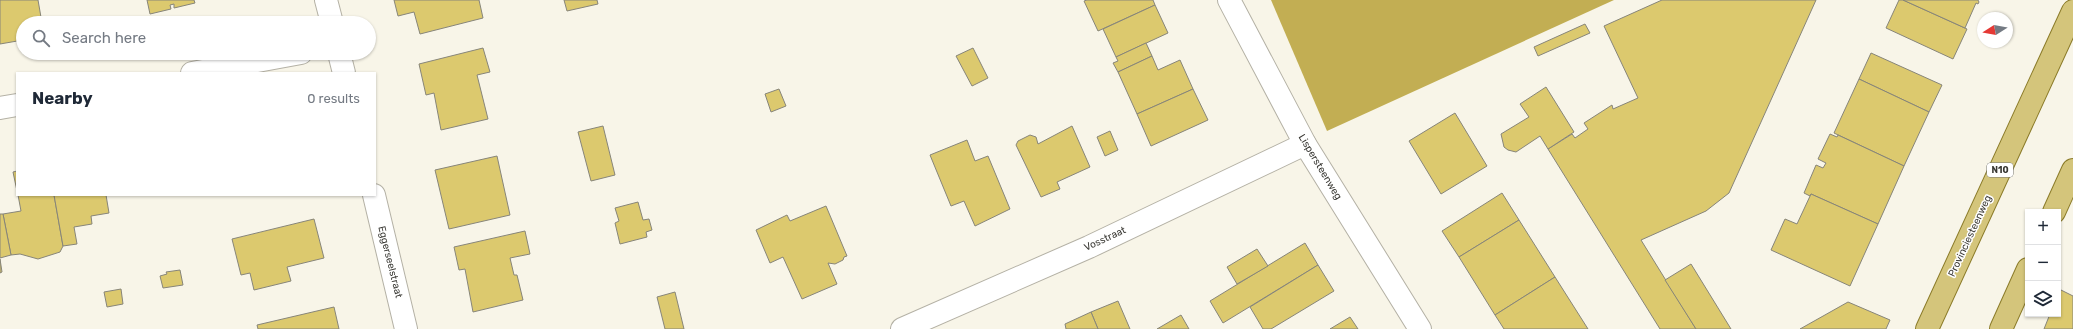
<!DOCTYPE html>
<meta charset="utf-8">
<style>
:root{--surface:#fff;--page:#f6f6f7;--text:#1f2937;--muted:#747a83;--line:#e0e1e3}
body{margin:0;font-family:Rubik,sans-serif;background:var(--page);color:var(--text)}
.controls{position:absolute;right:12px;bottom:12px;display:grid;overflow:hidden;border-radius:0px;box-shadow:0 1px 3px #0004}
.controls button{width:36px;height:36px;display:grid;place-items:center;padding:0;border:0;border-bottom:1px solid var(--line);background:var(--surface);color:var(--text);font:20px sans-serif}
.compass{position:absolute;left:1977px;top:12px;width:36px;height:36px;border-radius:50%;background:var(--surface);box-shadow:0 1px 3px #0004;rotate:259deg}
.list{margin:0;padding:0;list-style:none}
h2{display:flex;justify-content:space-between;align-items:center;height:52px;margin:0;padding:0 16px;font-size:17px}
h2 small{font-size:13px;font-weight:400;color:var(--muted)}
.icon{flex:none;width:22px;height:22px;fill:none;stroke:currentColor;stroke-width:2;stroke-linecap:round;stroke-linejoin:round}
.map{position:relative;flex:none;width:2073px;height:329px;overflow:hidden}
.search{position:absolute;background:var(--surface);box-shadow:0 1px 3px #0004;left:16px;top:16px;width:360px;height:44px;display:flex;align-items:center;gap:10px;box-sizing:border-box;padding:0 14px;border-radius:22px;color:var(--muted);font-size:15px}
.panel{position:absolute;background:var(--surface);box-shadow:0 1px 3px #0004;left:16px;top:72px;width:360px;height:124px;border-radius:0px}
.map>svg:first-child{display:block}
.forest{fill:#c2ae53}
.building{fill:#dcc96e;stroke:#878579}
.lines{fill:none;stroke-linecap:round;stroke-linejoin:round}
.minor-casing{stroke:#b4b1a5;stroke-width:24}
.major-casing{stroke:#8b7b29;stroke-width:24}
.minor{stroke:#fff;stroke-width:22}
.major{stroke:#d4c57b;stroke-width:22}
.labels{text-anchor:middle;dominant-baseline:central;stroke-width:3;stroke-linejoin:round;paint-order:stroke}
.shield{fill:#fff;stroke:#747470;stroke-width:1}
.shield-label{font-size:9px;font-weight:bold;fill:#393833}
.street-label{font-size:10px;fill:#393833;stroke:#fff}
</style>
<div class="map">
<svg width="2073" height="329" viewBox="0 0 2073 329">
<rect width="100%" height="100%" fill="#f8f5e8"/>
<!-- forest -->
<polygon class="forest" points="1271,0 1614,0 1327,131"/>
<!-- building -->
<g class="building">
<polygon points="0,0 38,0 42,23 23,23 23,40 0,44"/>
<polygon points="147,0 194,0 195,3 174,8 174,4 170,5 171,9 150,14"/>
<polygon points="394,0 479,0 483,18 420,34 414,12 398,16"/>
<polygon points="564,0 597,0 598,4 567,11"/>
<polygon points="1087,0 1153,0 1155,5 1098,31 1084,1"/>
<polygon points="1662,0 1816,0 1729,193 1706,211 1641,240 1696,329 1660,329 1548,149 1572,134 1575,138 1588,129 1584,123 1612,105 1613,109 1638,98 1604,26"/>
<polygon points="1899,0 1903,0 1967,29 1953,59 1886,28"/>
<polygon points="1903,0 1978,0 1979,2 1978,4 1976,3 1965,28"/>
<polygon points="1155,5 1168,33 1116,57 1103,29"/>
<polygon points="1585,24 1590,33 1538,56 1534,47"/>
<polygon points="1146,43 1152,56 1118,72 1113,63 1118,61 1116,57"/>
<polygon points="483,48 490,72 477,75 488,119 441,130 434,93 426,95 419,64"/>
<polygon points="973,48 988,78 972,86 956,56"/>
<polygon points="1871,53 1942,85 1929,112 1859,79"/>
<polygon points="1152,56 1158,70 1180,60 1193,89 1137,114 1118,72"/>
<polygon points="1859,79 1929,112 1904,166 1834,133"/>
<polygon points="1546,87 1574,132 1548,149 1540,136 1516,152 1508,150 1504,147 1501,134 1529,117 1520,104"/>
<polygon points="779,89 786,106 771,112 765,94"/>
<polygon points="1193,89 1208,120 1151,146 1137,114"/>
<polygon points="1455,113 1487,166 1441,194 1409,141"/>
<polygon points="603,126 615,175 591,181 578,132"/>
<polygon points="1072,126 1090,167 1057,182 1060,189 1041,197 1016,145 1018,141 1030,135 1036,137 1038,144"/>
<polygon points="1110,131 1118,150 1105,156 1097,137"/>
<polygon points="1830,134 1837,137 1838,135 1904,166 1878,224 1811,194 1810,196 1804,193 1816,165 1823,168 1826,163 1818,159"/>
<polygon points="967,140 975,161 988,156 1010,209 975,226 964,201 951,206 930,155"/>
<polygon points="497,156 510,215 449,229 435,170"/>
<polygon points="17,171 17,191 13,172"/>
<polygon points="1502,193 1519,220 1459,257 1442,231"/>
<polygon points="1811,194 1878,224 1850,286 1771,250 1785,219 1797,224"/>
<polygon points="18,195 54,195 63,246 60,252 38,259 20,254 11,255 3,214 21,211"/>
<polygon points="54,195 106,195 109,213 91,216 92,224 74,227 77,244 63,246"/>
<polygon points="638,202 643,220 649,219 652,230 646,232 647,237 620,244 615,223 619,221 615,208"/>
<polygon points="826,206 847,256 844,257 843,260 835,264 828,263 837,284 802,299 783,257 770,263 756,230 787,215 790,221"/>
<polygon points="0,214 3,214 11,255 0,258"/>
<polygon points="314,219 324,258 287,267 291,281 254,290 250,273 241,275 232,239"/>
<polygon points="1519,220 1555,277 1495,315 1459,257"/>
<polygon points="525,231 530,254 510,258 514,275 517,275 523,300 473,312 465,269 459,270 454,247"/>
<polygon points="1305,243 1318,265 1223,323 1210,301"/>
<polygon points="1257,249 1268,266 1237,284 1227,267"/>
<polygon points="0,259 2,272 0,273"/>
<polygon points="1691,264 1731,329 1696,329 1665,280"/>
<polygon points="1318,265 1334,291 1271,329 1263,329 1250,307"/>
<polygon points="180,270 183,285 163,288 160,276 167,274 166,272"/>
<polygon points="1555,277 1588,329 1504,329 1495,315"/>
<polygon points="121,289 123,304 107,307 104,292"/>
<polygon points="2061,290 2073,296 2073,329 2044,329 2050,314 2058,314 2058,296"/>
<polygon points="675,292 684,329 665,329 657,297"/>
<polygon points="1118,301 1130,329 1098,329 1091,312"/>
<polygon points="1848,302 1890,320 1886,329 1800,329"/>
<polygon points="334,307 339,329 258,329 257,325"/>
<polygon points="1091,312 1098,329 1066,329 1065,324"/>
<polygon points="1181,315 1189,329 1157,329"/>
<polygon points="1350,317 1358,329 1330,329"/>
</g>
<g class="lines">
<defs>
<g id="minor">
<polyline points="326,0 332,23"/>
<polyline points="1229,0 1305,144 1420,329"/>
<polyline points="339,53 344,73"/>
<polyline points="192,73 301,53"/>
<polyline points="0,108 17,105"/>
<polyline points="374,195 406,329"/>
<polyline points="902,329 1089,247 1305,144"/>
</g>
<g id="major">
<polyline points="2054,212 2073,170"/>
<polyline points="1927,329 2073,11"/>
<polyline points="2001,329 2028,269"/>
</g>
</defs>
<!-- minor casing -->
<use href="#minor" class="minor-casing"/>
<!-- major casing -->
<use href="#major" class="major-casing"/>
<!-- minor -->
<use href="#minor" class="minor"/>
<!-- major -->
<use href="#major" class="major"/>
</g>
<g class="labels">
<!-- shield labels -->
<rect class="shield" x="1987" y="163" width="26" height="14" rx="3"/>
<g class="shield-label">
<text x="2000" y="170">N10</text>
</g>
<!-- street labels -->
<g class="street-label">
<text transform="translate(1320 167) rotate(59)">Lispersteenweg</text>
<text transform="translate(1970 236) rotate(-65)">Provinciesteenweg</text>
<text transform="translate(1105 239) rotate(-25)">Vosstraat</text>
<text transform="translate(390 262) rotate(76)">Eggerseelstraat</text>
</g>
</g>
</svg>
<div class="controls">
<button>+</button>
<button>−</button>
<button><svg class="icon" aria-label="layers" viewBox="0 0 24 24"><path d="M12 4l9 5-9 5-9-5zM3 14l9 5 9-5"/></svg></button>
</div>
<svg class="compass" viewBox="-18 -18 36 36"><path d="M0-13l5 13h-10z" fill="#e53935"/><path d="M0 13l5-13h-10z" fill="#747a83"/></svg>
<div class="search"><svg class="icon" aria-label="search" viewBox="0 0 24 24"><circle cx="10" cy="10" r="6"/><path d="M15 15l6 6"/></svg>Search here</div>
<section class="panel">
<h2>Nearby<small>0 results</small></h2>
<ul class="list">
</ul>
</section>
</div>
